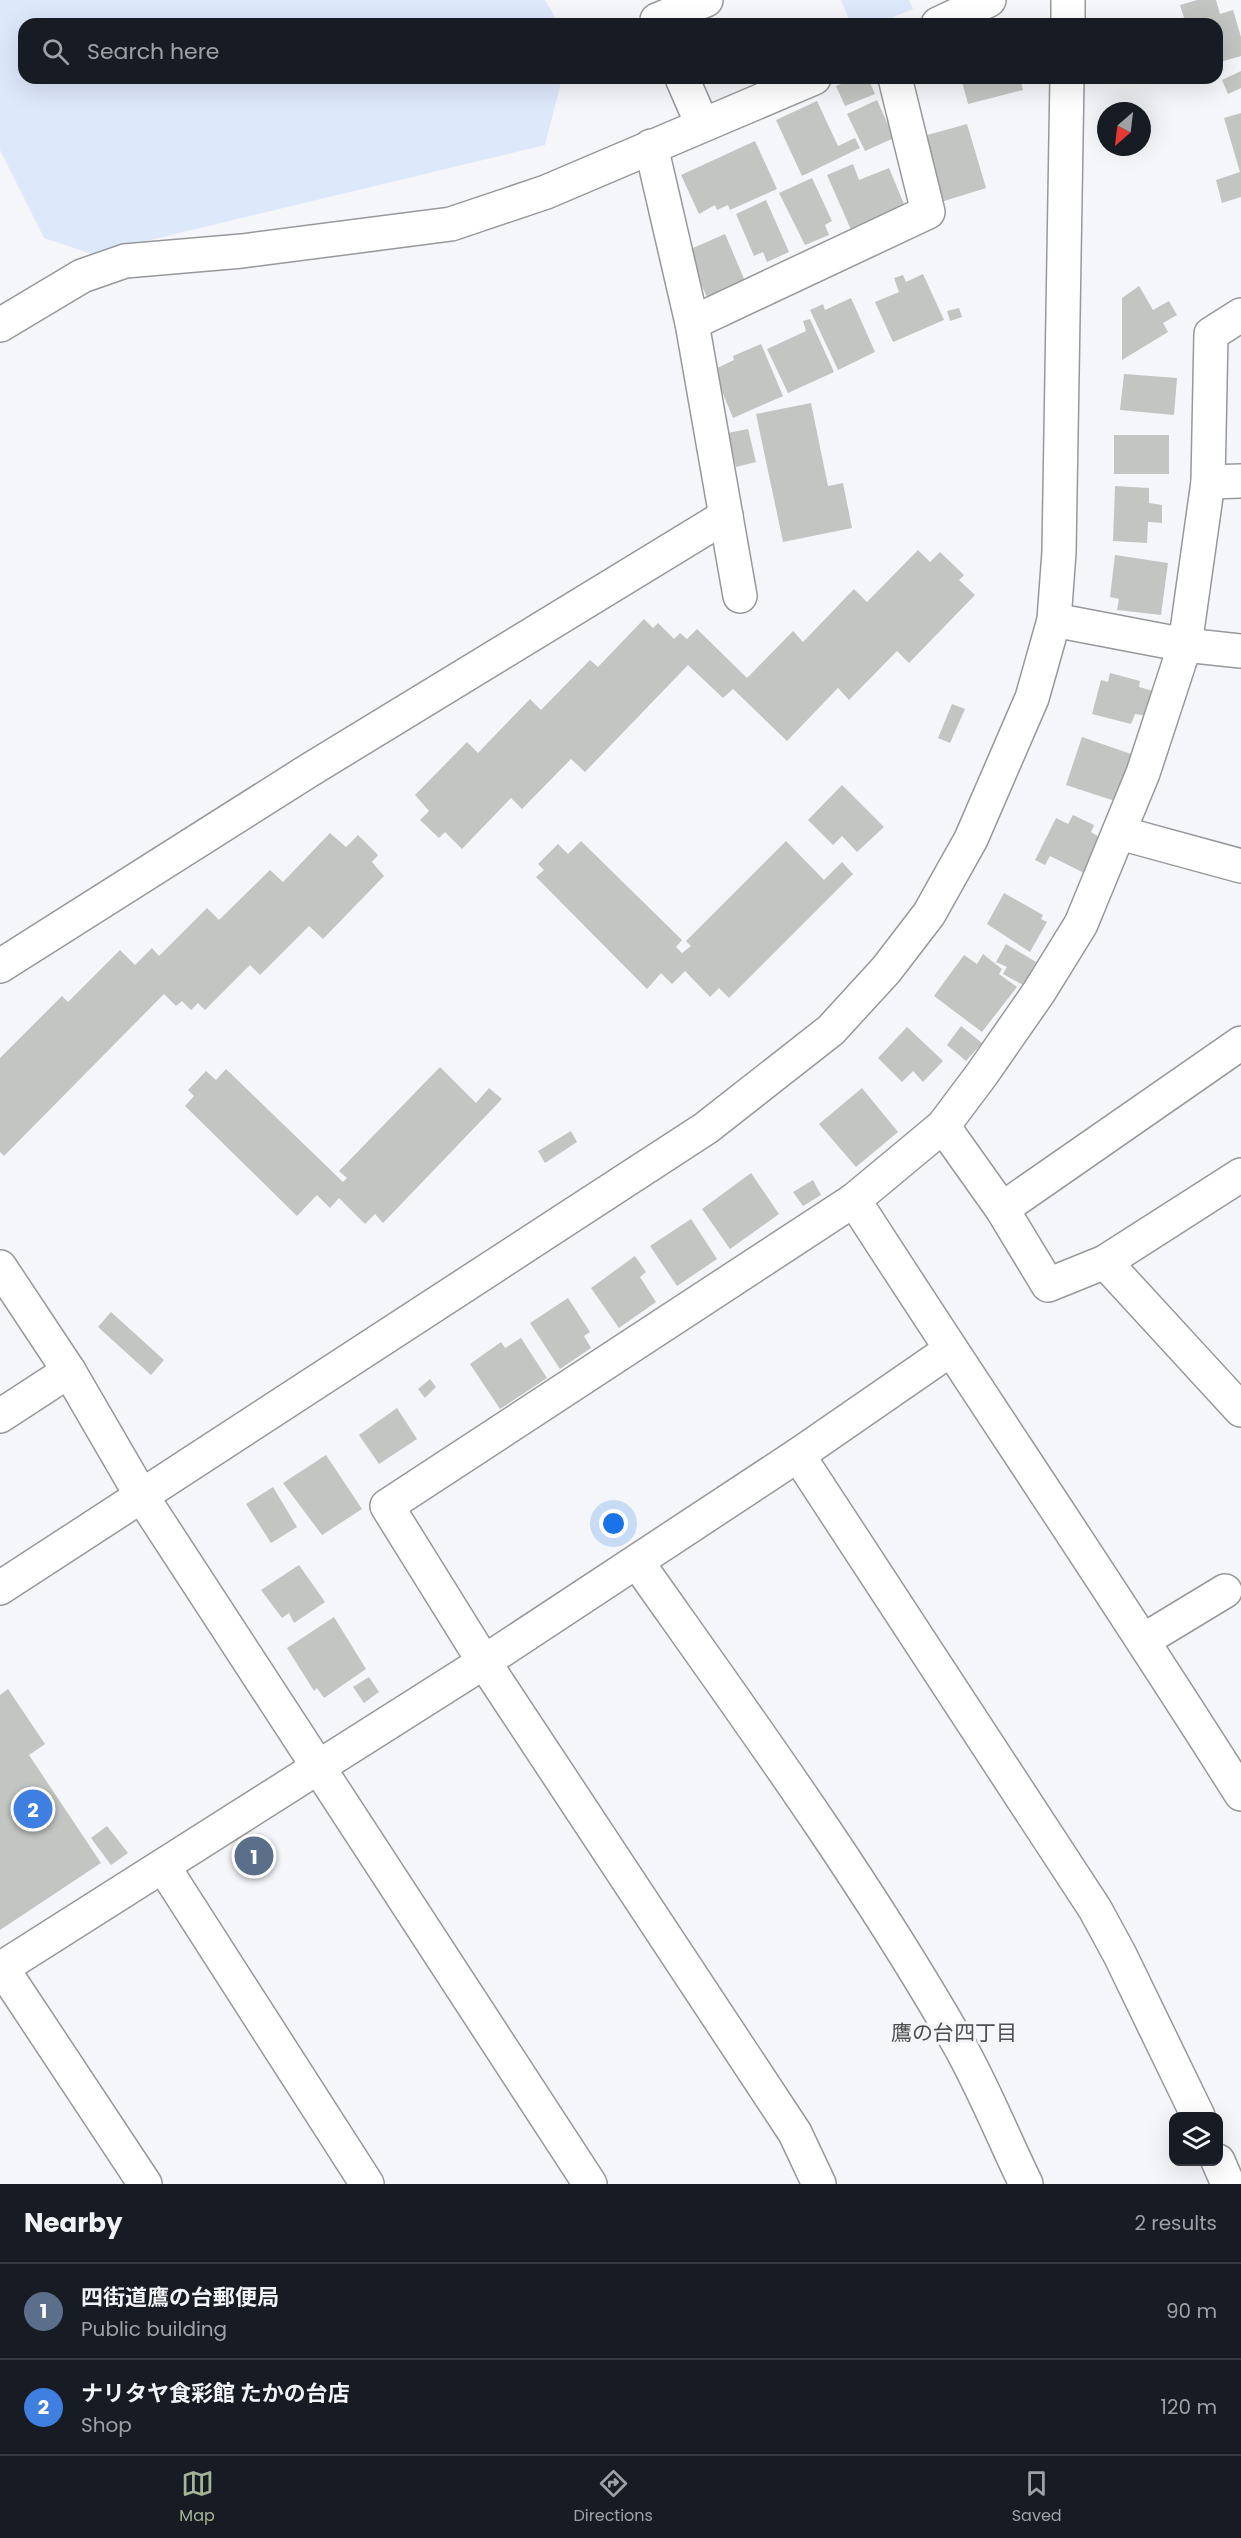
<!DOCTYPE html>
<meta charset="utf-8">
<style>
:root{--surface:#171b24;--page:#242831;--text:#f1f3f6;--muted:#9ea1a6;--line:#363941;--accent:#a4b596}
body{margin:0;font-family:Poppins,"Noto Sans JP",sans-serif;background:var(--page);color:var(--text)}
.controls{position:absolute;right:18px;bottom:18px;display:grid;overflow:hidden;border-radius:12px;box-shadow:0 6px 24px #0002}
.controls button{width:54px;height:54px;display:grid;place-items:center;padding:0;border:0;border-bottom:2px solid var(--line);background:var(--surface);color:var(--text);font:30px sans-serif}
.compass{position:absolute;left:1097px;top:102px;width:54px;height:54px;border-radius:50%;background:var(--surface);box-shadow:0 6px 24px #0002;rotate:208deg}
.you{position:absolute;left:614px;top:1524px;width:21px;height:21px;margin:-15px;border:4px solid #fff;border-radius:50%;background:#1a73e8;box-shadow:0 0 0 9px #1a73e833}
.badge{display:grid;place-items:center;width:39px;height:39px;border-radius:50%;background:var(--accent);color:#fff;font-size:20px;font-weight:700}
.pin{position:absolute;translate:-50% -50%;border:3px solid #fff;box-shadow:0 2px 6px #0006}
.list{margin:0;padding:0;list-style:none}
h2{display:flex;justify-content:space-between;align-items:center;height:78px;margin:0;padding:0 24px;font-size:26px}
h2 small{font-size:20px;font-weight:400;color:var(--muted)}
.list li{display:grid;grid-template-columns:39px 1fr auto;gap:18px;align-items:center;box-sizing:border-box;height:96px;padding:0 24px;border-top:2px solid var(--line)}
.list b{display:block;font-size:22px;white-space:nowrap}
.list p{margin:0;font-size:20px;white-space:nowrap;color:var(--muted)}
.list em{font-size:20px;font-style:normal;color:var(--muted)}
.icon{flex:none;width:33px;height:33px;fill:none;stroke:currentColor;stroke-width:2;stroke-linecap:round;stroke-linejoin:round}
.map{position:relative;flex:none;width:1241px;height:2184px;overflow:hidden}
.search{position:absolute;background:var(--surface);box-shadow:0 6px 24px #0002;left:18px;right:18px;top:18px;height:66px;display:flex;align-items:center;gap:15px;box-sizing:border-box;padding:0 21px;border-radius:18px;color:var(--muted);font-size:22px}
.sheet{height:270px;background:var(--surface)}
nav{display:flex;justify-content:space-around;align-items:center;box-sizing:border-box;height:84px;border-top:2px solid var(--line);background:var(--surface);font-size:16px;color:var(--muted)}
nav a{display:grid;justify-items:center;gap:3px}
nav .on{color:var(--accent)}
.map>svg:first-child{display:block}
.green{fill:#dee8fb}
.building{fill:#c3c5c2}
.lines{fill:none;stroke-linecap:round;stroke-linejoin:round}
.street-casing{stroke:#96989a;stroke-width:36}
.secondary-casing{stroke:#96989a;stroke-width:36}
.street{stroke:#fff;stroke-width:33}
.secondary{stroke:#fff;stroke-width:33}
.labels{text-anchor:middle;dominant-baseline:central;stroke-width:6;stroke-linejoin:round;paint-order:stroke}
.neighbourhood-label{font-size:21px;fill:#4d4e50;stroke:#f4f6f9}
</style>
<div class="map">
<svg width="1241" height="2184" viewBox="0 0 1241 2184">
<rect width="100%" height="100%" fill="#f4f6f9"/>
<!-- green -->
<g class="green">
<polygon points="0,0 545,0 559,24 24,24 24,78 562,78 545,145 92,254 44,238 0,150"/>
<polygon points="841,0 909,0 913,9 876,24 851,24"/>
</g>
<!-- building -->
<g class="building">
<polygon points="1197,0 1216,0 1220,14 1233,10 1241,37 1241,56 1217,63 1217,24 1186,24 1180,5"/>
<polygon points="1241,71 1241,88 1228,94 1222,80"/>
<polygon points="857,78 868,78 875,94 845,106 836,86"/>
<polygon points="961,78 1020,78 1023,90 968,104"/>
<polygon points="877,100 894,138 865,151 847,114"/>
<polygon points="817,101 838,146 855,138 860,148 802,176 776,120"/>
<polygon points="1241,113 1241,197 1222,203 1216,180 1240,172 1224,118"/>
<polygon points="967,124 986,188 941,202 920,137"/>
<polygon points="755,141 777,189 730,210 728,205 717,210 715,205 699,214 681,175"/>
<polygon points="853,164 859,180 889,168 906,209 852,232 827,175"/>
<polygon points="812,178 832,221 825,225 829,235 805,245 779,193"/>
<polygon points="766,200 789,252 767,262 763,252 754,256 736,214"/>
<polygon points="725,234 745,281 707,297 686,251"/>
<polygon points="923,274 944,320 893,342 875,302 899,292 894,278 903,275 906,282"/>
<polygon points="1139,286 1153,310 1169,301 1177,315 1163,323 1168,332 1122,360 1122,298"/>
<polygon points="851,298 875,352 838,370 810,310 823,304 825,310"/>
<polygon points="959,308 962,317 950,321 947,311"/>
<polygon points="810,319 834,372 788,393 767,349 806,331 803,321"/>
<polygon points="761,344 783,396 733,418 713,370 734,360 733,356"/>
<polygon points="1124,374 1177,378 1174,415 1120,410"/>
<polygon points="811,403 828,486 843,483 852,528 783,542 756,414"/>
<polygon points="748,429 756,462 736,467 728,433"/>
<rect x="1114" y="435" width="55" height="39"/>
<polygon points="1115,486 1149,488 1149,503 1162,505 1162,523 1148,522 1147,543 1113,541"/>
<polygon points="918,550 930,562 940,552 964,575 959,580 975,595 909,663 897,651 849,700 838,688 787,741 733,689 723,698 688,665 585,772 571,759 522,809 511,798 462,849 445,832 439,838 420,820 429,811 415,795 467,742 478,753 530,699 541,710 590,660 598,667 644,619 653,628 658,623 674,639 680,633 687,639 697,629 747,678 793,631 803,642 854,589 867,602"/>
<polygon points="1115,555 1168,563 1161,615 1117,610 1119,599 1110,597"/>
<polygon points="1110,673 1140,681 1139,687 1153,691 1147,716 1135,714 1131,724 1092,714 1101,680 1108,682"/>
<polygon points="952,704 965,709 950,743 938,738"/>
<polygon points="1082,737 1134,755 1118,802 1066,785"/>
<polygon points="842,785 884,827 857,852 842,836 833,845 808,820"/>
<polygon points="1073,815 1094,825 1091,832 1104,840 1086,874 1050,856 1045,865 1035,860 1056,818 1068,824"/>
<polygon points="330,833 346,847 358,835 378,855 372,862 384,876 323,939 309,926 260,975 250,965 205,1010 198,1003 191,1010 182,1001 176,1006 164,994 4,1156 0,1152 0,1058 62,996 68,1002 120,950 135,965 152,948 159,956 207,908 219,920 270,870 283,882"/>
<polygon points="581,841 682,940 676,947 682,953 691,946 686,941 786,841 824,880 842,862 853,874 729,998 719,988 710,997 685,971 672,984 661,973 647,989 536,877 544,870 538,864 558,844 568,854"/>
<polygon points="1004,893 1043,915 1041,919 1047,922 1030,952 987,924"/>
<polygon points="1006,944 1036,962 1023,985 1003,974 1007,967 996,962"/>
<polygon points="983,954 1002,969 999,974 1017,987 982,1032 934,996 964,955 977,964"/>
<polygon points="961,1026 982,1043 966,1061 947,1045"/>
<polygon points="907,1027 943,1061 923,1082 913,1071 902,1082 878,1058"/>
<polygon points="440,1067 476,1103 489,1088 502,1099 383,1223 375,1214 365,1224 339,1198 330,1208 317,1195 297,1216 185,1106 194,1096 188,1090 206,1071 216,1080 226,1069 343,1182 347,1178 339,1171"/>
<polygon points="862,1088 898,1132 856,1167 819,1124"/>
<polygon points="571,1131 577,1142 545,1163 538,1151"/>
<polygon points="751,1173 779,1214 730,1249 702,1209"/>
<polygon points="813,1180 821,1195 803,1206 793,1192"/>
<polygon points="691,1219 717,1259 677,1286 650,1246"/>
<polygon points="635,1256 646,1272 640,1277 656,1302 619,1328 591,1288"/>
<polygon points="568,1298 590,1332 584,1336 591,1348 560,1369 530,1323"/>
<polygon points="111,1312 164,1360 151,1375 98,1327"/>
<polygon points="521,1338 547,1378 500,1409 470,1364 501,1342 505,1348"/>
<polygon points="430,1379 436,1387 425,1398 418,1389"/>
<polygon points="397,1408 417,1439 379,1464 359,1435"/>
<polygon points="326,1455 362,1509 322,1535 283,1483"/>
<polygon points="273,1487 297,1527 271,1543 246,1504"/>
<polygon points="299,1565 325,1602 294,1623 289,1613 282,1618 261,1590"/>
<polygon points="334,1617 366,1669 324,1698 317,1688 314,1691 287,1648"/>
<polygon points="369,1677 379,1692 364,1703 353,1687"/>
<polygon points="8,1689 45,1744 29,1755 101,1863 0,1930 0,1695"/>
<polygon points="107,1826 128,1853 111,1865 91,1838"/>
</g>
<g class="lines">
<defs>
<g id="street">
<polyline points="657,20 706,0"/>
<polyline points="938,24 989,0"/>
<polyline points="682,78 702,124"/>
<polyline points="651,146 692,323 740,596"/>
<polyline points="692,323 928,212 895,78"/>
<polyline points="0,325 82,276 125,261 242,251 451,224 546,192 814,78"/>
<polyline points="1208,482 1241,481"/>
<polyline points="1054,620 1185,645 1241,651"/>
<polyline points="1120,833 1241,866"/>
<polyline points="0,966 308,771 726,516"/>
<polyline points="943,1126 1002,1209 1048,1285 1105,1262 1241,1175"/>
<path d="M854,1200C982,1399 1115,1594 1241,1794"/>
<polyline points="1002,1209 1241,1043"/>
<polyline points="1105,1262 1241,1410"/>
<polyline points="0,1267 69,1371 141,1495 590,2184"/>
<polyline points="0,1416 69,1371"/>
<polyline points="798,1455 1095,1909 1120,1955 1198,2116"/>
<path d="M637,1562C748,1719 861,1874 957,2041C983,2086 1003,2137 1026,2184"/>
<polyline points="1144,1640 1225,1591"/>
<polyline points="163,1866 367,2184"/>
<polyline points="2,1968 145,2184"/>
<polyline points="0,1969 484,1662 798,1455 950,1350"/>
<polyline points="1218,2161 1228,2184"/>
<polyline points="819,2184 795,2133 484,1662 387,1506 854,1200 943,1126 982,1074 1039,992 1081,924 1143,773 1185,645 1208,482 1211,334 1241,315"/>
</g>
<g id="secondary">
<polyline points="1068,24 1068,0"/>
<polyline points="0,1588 706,1128 831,1030 886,970 929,914 971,839 1032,698 1054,620 1059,552 1067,78"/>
</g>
</defs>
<!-- street casing -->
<use href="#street" class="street-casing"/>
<!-- secondary casing -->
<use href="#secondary" class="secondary-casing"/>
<!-- street -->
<use href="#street" class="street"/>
<!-- secondary -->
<use href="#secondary" class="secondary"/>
</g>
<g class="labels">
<!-- neighbourhood labels -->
<g class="neighbourhood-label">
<text x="954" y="2032">鷹の台四丁目</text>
</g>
</g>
</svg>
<div class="controls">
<button><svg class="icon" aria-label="layers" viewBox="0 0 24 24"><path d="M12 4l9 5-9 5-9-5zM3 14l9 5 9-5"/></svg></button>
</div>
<svg class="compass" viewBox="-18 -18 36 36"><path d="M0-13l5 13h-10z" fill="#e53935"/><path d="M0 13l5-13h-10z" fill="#9ea1a6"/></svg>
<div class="you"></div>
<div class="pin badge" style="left:254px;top:1856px;background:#5c6f8a">1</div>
<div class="pin badge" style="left:33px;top:1809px;background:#3f7fe0">2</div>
<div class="search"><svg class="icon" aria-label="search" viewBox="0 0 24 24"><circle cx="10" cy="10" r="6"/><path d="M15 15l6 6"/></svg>Search here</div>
</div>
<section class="sheet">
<h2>Nearby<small>2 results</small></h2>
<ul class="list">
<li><span class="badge" style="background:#5c6f8a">1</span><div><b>四街道鷹の台郵便局</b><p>Public building</p></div><em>90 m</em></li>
<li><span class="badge" style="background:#3f7fe0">2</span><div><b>ナリタヤ食彩館 たかの台店</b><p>Shop</p></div><em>120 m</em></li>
</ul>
</section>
<nav>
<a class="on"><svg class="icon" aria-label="map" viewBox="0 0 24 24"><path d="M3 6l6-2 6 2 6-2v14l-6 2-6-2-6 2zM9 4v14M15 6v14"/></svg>Map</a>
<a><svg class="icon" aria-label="directions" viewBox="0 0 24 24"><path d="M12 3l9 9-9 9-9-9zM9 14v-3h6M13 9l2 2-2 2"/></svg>Directions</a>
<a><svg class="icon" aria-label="saved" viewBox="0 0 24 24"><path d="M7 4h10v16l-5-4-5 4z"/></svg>Saved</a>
</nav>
